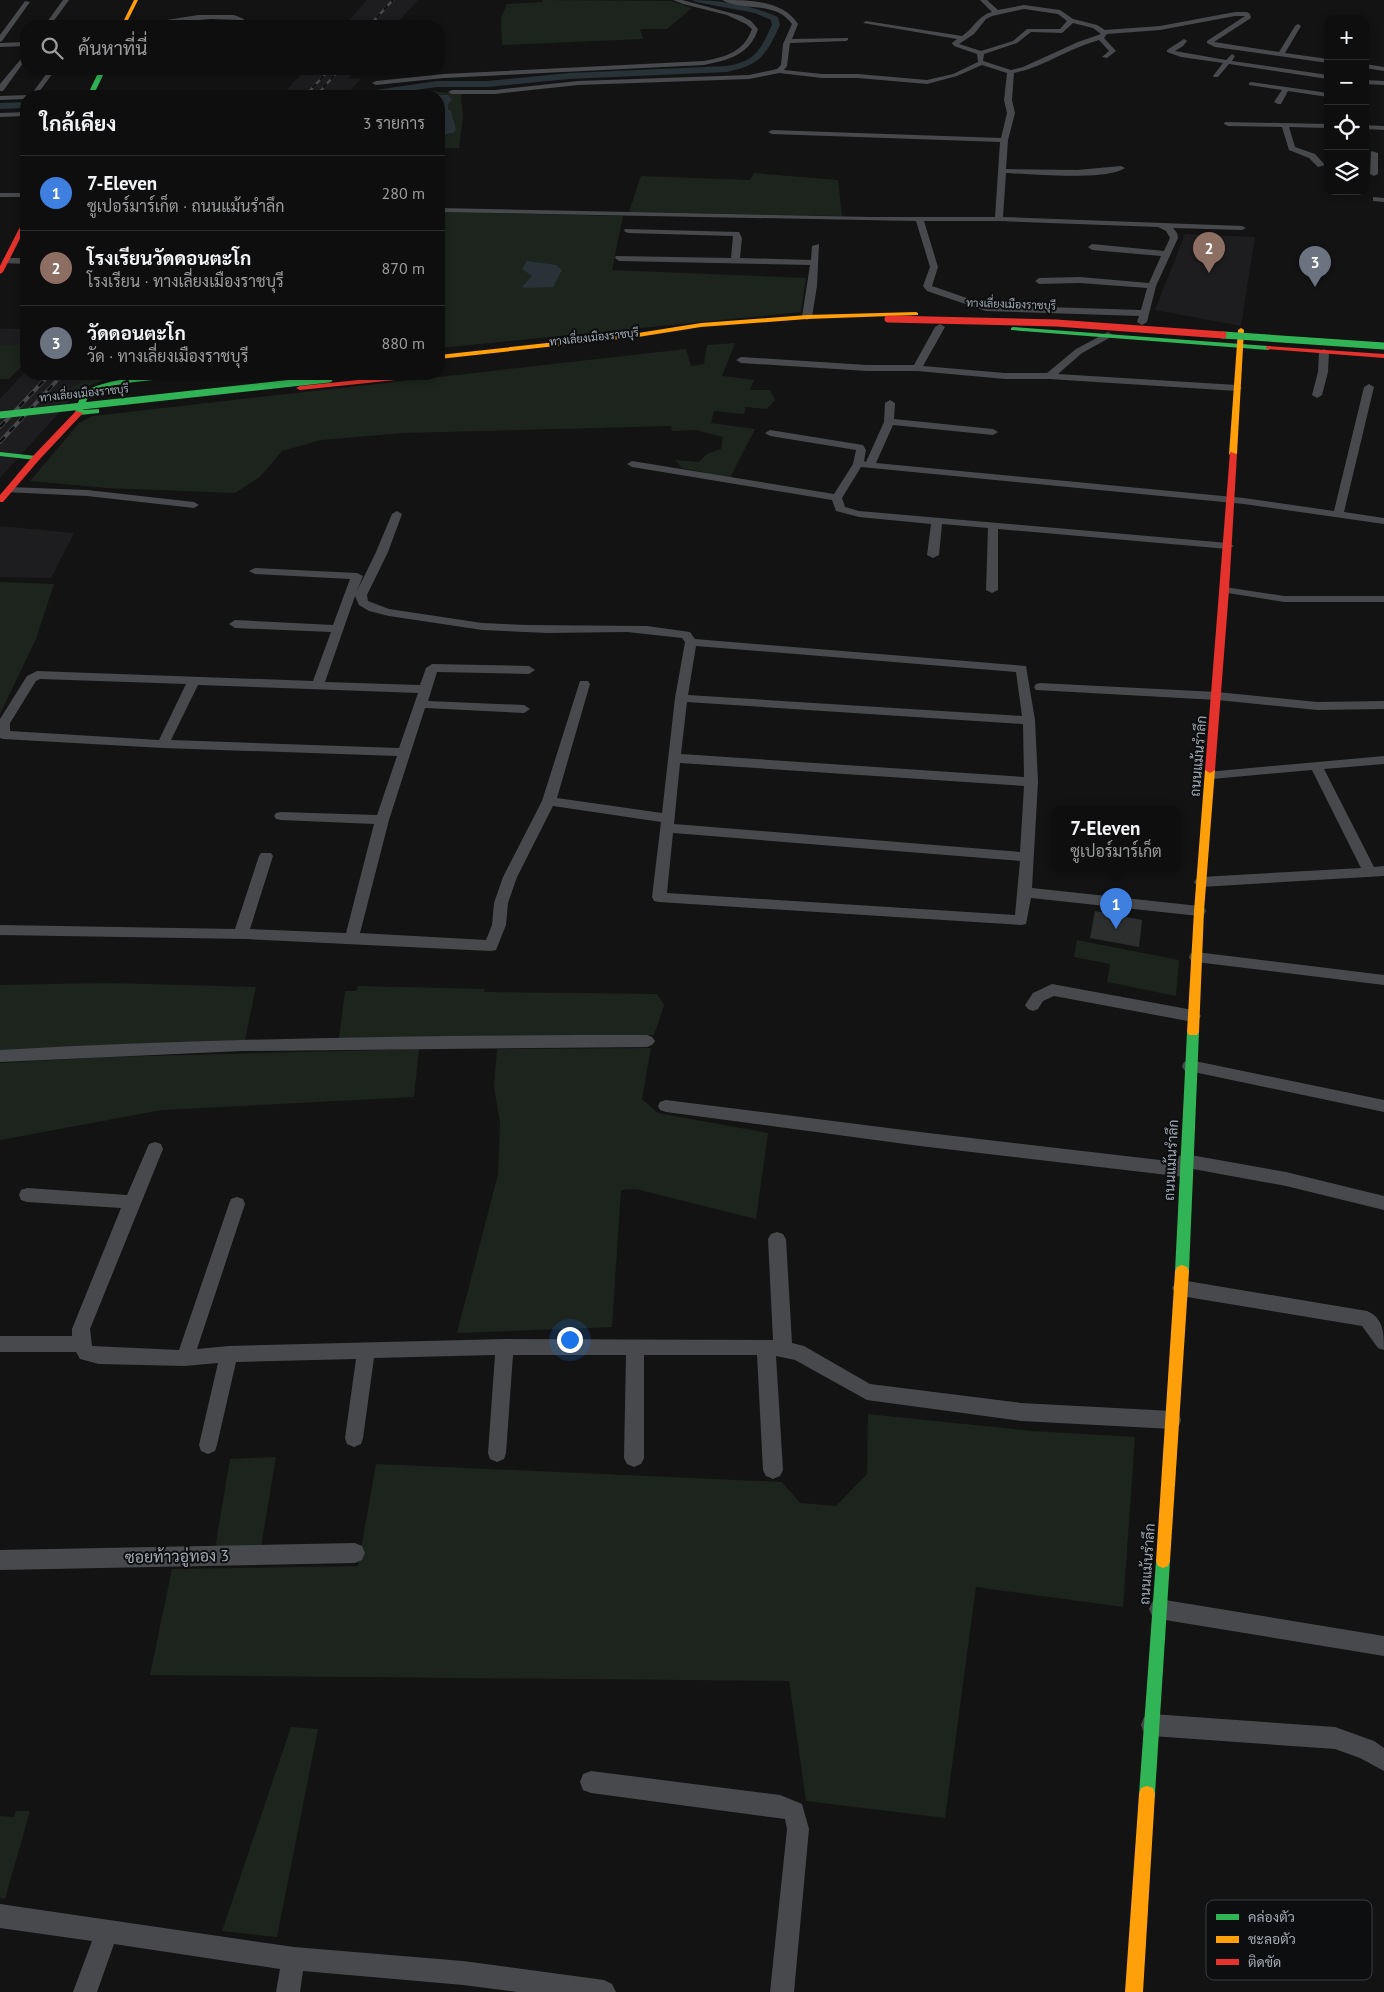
<!DOCTYPE html>
<html lang="th">
<meta charset="utf-8">
<style>
:root{--surface:#0e0e0e;--page:#1c1c1c;--text:#f1f3f6;--muted:#9b9c9e;--line:#2e2e2e;--accent:#1a73e8}
body{margin:0;font-family:"PT Sans",Sarabun,sans-serif;background:var(--page);color:var(--text)}
.controls{position:absolute;right:15px;top:15px;display:grid;overflow:hidden;border-radius:10px;box-shadow:0 2px 8px #0003}
.controls button{width:45px;height:45px;display:grid;place-items:center;padding:0;border:0;border-bottom:1px solid var(--line);background:var(--surface);color:var(--text);font:25px sans-serif}
.you{position:absolute;left:569px;top:1339px;width:18px;height:18px;margin:-12px;border:4px solid #fff;border-radius:50%;background:#1a73e8;box-shadow:0 0 0 8px #1a73e833}
.badge{display:grid;place-items:center;width:32px;height:32px;border-radius:50%;background:var(--accent);color:#fff;font-size:16px;font-weight:700}
.pin{position:absolute;translate:-50% -41px;filter:drop-shadow(0 1px 2px #0008)}
.pin::after{content:'';position:absolute;top:26px;width:18px;height:15px;background:inherit;clip-path:polygon(0 0,100% 0,50% 100%)}
.popup{position:absolute;left:1051px;top:806px;width:130px;height:65px;box-sizing:border-box;display:grid;place-content:center;border-radius:10px;background:var(--surface);filter:drop-shadow(0 1px 4px #0005);font-size:16px;white-space:nowrap;color:var(--muted)}
.popup b{font-size:19px;color:var(--text)}
.popup::after{content:'';position:absolute;left:50%;top:100%;margin-left:-10px;border:10px solid transparent;border-top-color:var(--surface)}
.list{margin:0;padding:0;list-style:none}
h2{display:flex;justify-content:space-between;align-items:center;height:65px;margin:0;padding:0 20px;font-size:21px}
h2 small{font-size:16px;font-weight:400;color:var(--muted)}
.list li{display:grid;grid-template-columns:32px 1fr auto;gap:15px;align-items:center;box-sizing:border-box;height:75px;padding:0 20px;border-top:1px solid var(--line)}
.list b{display:block;font-size:19px;white-space:nowrap}
.list p{margin:0;font-size:16px;white-space:nowrap;color:var(--muted)}
.list em{font-size:16px;font-style:normal;color:var(--muted)}
.icon{flex:none;width:28px;height:28px;fill:none;stroke:currentColor;stroke-width:2;stroke-linecap:round;stroke-linejoin:round}
.map{position:relative;flex:none;width:1384px;height:1992px;overflow:hidden}
.search{position:absolute;background:var(--surface);box-shadow:0 2px 8px #0003;left:20px;top:20px;width:425px;height:55px;display:flex;align-items:center;gap:12px;box-sizing:border-box;padding:0 18px;border-radius:20px;color:var(--muted);font-size:19px}
.panel{position:absolute;background:var(--surface);box-shadow:0 2px 8px #0003;left:20px;top:90px;width:425px;height:290px;border-radius:20px}
.map>svg:first-child{display:block}
.built{fill:#1d1d1f}
.green{fill:#1d241d}
.water{fill:#293236}
.lines{fill:none;stroke-linecap:round;stroke-linejoin:round}
.canal{fill:#293236;fill-rule:evenodd}
.building{fill:#2d2e2e}
.street{fill:#47494c;fill-rule:evenodd}
.fast{fill:#30b455;fill-rule:evenodd}
.slow{fill:#ff9f0a;fill-rule:evenodd}
.jam{fill:#e5322d;fill-rule:evenodd}
.rail-far1-casing{stroke:#48494c;stroke-width:2.5}
.rail-casing{stroke:#48494c;stroke-width:4}
.rail-far1{stroke:#0d0e0f;stroke-width:2;stroke-dasharray:5.5;stroke-linecap:butt}
.rail{stroke:#0d0e0f;stroke-width:2.5;stroke-dasharray:7;stroke-linecap:butt}
.fast-bridge{stroke:#30b455;stroke-width:7}
.jam-bridge{stroke:#e5322d;stroke-width:7}
.labels{text-anchor:middle;dominant-baseline:central;stroke-width:4;stroke-linejoin:round;paint-order:stroke}
.far-street-label{font-size:11px;fill:#a4abb5;stroke:#0d0e0f}
.street-label{font-size:14px;fill:#a4abb5;stroke:#0d0e0f}
.near-street-label{font-size:16px;fill:#a4abb5;stroke:#0d0e0f}
.key{fill:#0d0e0f;stroke:#3a3d41;stroke-width:1}
.key-label{font-size:14px;fill:#a4abb5}
</style>
<div class="map">
<svg width="1384" height="1992" viewBox="0 0 1384 1992">
<rect width="100%" height="100%" fill="#131313"/>
<!-- built -->
<g class="built">
<polygon points="367,0 418,0 394,26 344,26"/>
<polygon points="306,69 357,69 349,78 361,79 345,96 281,96"/>
<polygon points="1185,234 1255,237 1241,326 1155,310"/>
<polygon points="0,329 26,329 26,347 0,345"/>
<polygon points="26,371 26,374 94,374 0,478 0,399"/>
<polygon points="0,526 74,533 51,578 0,577"/>
</g>
<!-- green -->
<g class="green">
<polygon points="543,0 671,1 692,8 667,29 640,29 643,39 502,45 501,17 507,4 542,2"/>
<polygon points="430,91 461,94 463,117 459,148 439,148 439,96 392,96 405,92"/>
<polygon points="754,173 838,180 842,216 629,212 641,176 750,180"/>
<polygon points="439,212 623,216 612,270 806,278 801,312 439,348"/>
<polygon points="735,343 722,376 754,380 750,390 770,390 775,400 767,409 746,407 744,414 714,411 711,423 755,429 730,478 682,468 675,460 699,462 707,454 721,449 723,437 695,430 672,431 671,426 403,433 321,440 282,451 260,477 235,493 107,488 30,481 79,423 93,416 686,349 691,366 704,364 707,345"/>
<polygon points="0,345 26,345 26,362 9,379 0,379"/>
<polygon points="94,374 181,374 124,379 109,378 78,390 67,391"/>
<polygon points="0,582 54,584 36,639 0,714"/>
<polygon points="1077,940 1179,960 1176,996 1107,982 1110,964 1074,957"/>
<polygon points="108,983 256,987 245,1040 0,1051 0,985"/>
<polygon points="358,986 485,989 484,992 657,994 664,1005 654,1035 339,1038 345,991 356,991"/>
<polygon points="651,1048 642,1099 658,1113 768,1133 756,1219 636,1189 621,1190 612,1327 457,1333 498,1174 500,1123 494,1087 497,1049"/>
<polygon points="419,1049 414,1097 162,1110 0,1140 0,1063 110,1057"/>
<polygon points="868,1414 1032,1431 1135,1437 1123,1607 976,1587 945,1818 806,1801 789,1681 150,1675 172,1569 358,1566 376,1464 782,1482 800,1503 836,1506 867,1474"/>
<polygon points="276,1457 261,1547 215,1548 230,1459"/>
<polygon points="291,1727 318,1729 277,1937 222,1931"/>
<polygon points="16,1811 30,1811 5,1899 0,1898 0,1816 14,1817"/>
</g>
<!-- water -->
<g class="water">
<polygon points="434,95 448,95 452,100 448,104 448,109 451,111 456,130 453,133 439,135 439,96 422,96"/>
<polygon points="527,261 556,265 562,270 553,287 527,288 522,287 532,276 522,269"/>
</g>
<g class="lines">
<!-- canal -->
<g class="canal">
<path d="M692,0C721,0 751,5 778,17L780,25C766,55 761,65 727,72L569,79L488,87H437L372,96H351L355,93L437,81H488L569,73L727,66C756,61 760,50 772,25L771,20L755,13L696,2Z"/>
<polygon points="215,91 256,93 260,96 174,96 178,93"/>
<polygon points="26,102 26,108 0,109 0,103"/>
</g>
</g>
<!-- building -->
<polygon class="building" points="1095,911 1142,920 1139,947 1090,938"/>
<g class="lines">
<!-- street -->
<g class="street">
<polygon points="63,0 69,0 50,26 44,26"/>
<path d="M673,0H682L742,16L751,21L758,29C750,55 728,60 704,65L444,78L376,85L372,83L376,81L444,74L704,61C725,57 744,52 752,29L746,24L727,15L683,4Z"/>
<path d="M722,0C748,0 783,0 798,24L792,39L848,38V40L846,41L790,43L787,66L784,70L822,74H858L927,80L953,74L978,62L977,54L954,46L952,43L957,39L863,23L866,21L962,36C973,29 979,15 992,12L980,0H987L998,10L1024,5L1060,10L1073,19L1097,25L1105,30L1160,26L1235,12H1247L1250,14L1251,18L1214,42L1279,52L1295,26L1298,24L1301,26L1285,53L1328,59V63L1215,47L1207,43V41L1245,16H1235L1160,30L1107,34L1104,38L1116,51L1107,58L1102,57L1109,51L1099,40C1069,48 1044,67 1014,73L1012,100L1015,113L1008,140L1006,169L1077,170L1121,166L1125,168C1107,181 1030,174 1006,173L1003,217L1242,226L1246,228L1242,230L1173,228L1177,233L1178,238L1156,286L1147,322L1142,325L1137,322L1139,316L986,311L927,291L923,286L930,267L916,221L439,212V208L871,217H995L1000,142L772,134L768,132L772,130L1001,138L1007,113L1004,100L1007,73L982,65L957,76L927,84L858,78H822L779,73L749,79L578,85L495,94H452L448,92L452,90H495L578,81L749,75L777,69L781,65L783,44L792,24C775,0 743,12 722,0ZM1024,9L1058,14L1067,21L1060,29H1027L1013,41L981,51L959,44L974,34L986,19L992,16ZM1073,23L1093,28L1101,34L1078,42L1023,67L1011,70L983,61L984,54L1017,43L1031,32L1062,33ZM924,221H999L1158,227L1166,231L1170,238L1164,251L1092,244L1088,247L1092,250L1161,256L1149,283L1080,277L1039,278L1035,281L1039,284L1080,283L1147,288L1141,310L987,305L932,286L938,267Z"/>
<polygon points="25,1 30,2 2,41 0,42 0,35"/>
<path d="M198,15H234L244,19L240,24L235,26H124L121,24L124,22H154ZM212,19L237,20L234,22H173Z"/>
<polygon points="1184,39 1187,41 1183,46 1175,51 1226,60 1232,54 1235,56 1232,61 1328,75 1328,79 1229,64 1218,77 1214,77 1213,76 1223,63 1181,57 1167,52 1167,50"/>
<polygon points="26,42 26,46 0,47 0,43"/>
<polygon points="26,53 26,59 3,91 0,91 0,84"/>
<polygon points="1365,64 1384,67 1384,71 1365,68"/>
<polygon points="50,69 56,69 36,96 30,96"/>
<polygon points="1365,80 1384,81 1384,85 1365,84"/>
<polygon points="1251,82 1328,93 1328,97 1288,91 1281,104 1278,104 1274,102 1282,90 1249,85 1249,83"/>
<polygon points="92,91 96,93 95,95 37,96 41,94"/>
<polygon points="29,95 26,99 0,100 0,96"/>
<polygon points="26,112 26,116 0,117 0,113"/>
<polygon points="1225,122 1328,124 1328,128 1289,127 1295,147 1315,154 1325,165 1318,167 1309,158 1289,150 1282,127 1228,126 1224,124"/>
<polygon points="1365,125 1384,126 1384,130 1365,129"/>
<polygon points="1371,151 1378,153 1378,174 1374,176 1370,174"/>
<rect x="0" y="193" width="26" height="4"/>
<polygon points="1373,197 1384,198 1384,202 1373,201"/>
<polygon points="625,229 739,232 742,238 740,258 811,260 812,246 819,244 817,286 812,317 807,320 802,317 810,265 619,261 615,258 616,256 731,258 733,236 628,233 624,231"/>
<polygon points="6,258 26,258 26,264 3,263 3,259"/>
<polygon points="940,324 945,327 923,366 1005,373 1047,373 1076,349 1108,332 1113,335 1111,337 1082,353 1058,374 1237,385 1242,388 1237,391 1049,379 1005,379 917,371 867,371 741,363 736,360 741,357 867,365 914,365 935,327"/>
<polygon points="1324,349 1329,352 1328,372 1322,395 1317,398 1312,395 1318,372 1319,352"/>
<polygon points="1369,384 1374,387 1344,512 1384,518 1384,524 1244,504 861,467 842,498 845,507 859,511 1228,543 1234,546 1228,549 998,529 998,590 992,593 986,590 988,528 942,524 939,555 933,558 927,555 931,524 859,517 836,511 832,500 632,467 627,464 632,461 834,494 853,464 856,450 770,436 765,433 770,430 863,445 866,450 864,461 866,462 884,422 885,403 890,400 895,403 894,419 993,429 998,432 993,435 893,425 876,463 1244,498 1334,511 1364,387"/>
<polygon points="9,487 87,490 194,502 199,505 194,508 87,496 5,492 4,490"/>
<path d="M397,511L402,514L388,552L367,595L368,601L389,609L482,623L527,625L647,626L690,632L695,639L1026,666L1035,720L1038,782L1032,888L1199,906L1204,907L1206,911L1204,915L1199,916L1031,898L1026,924L1021,925L659,902L654,901L652,897L661,822L553,806L517,877L508,903L506,925L496,950L491,951L246,939L0,935V925L235,929L259,856L261,853H271L273,856L250,929L346,933L374,824L281,820L276,819L274,816L276,813L281,812L377,815L397,756L163,748L3,739L0,738V719L27,676L37,671L313,681L331,632L235,628L229,624L235,620L333,625L350,579L255,574L249,571L255,568L357,573L363,576L357,591L376,552L392,514ZM355,596L359,605L369,611L389,616L482,630L547,633L627,632L682,638L685,642L675,698L662,813L557,798L590,684L588,681H580L542,801L503,877L494,903L492,925L486,940L360,933L389,820L425,708L524,713L530,709L524,705L428,701L437,672L529,674L535,670L529,666L432,664L426,668L420,685L325,682ZM696,646L1016,672L1022,716L688,695ZM40,679L186,684L159,740L10,731V723L36,681ZM198,685L418,693L399,748L171,740ZM687,702L1023,724L1024,777L681,754ZM680,763L1024,786L1020,852L674,824ZM673,833L1020,861L1015,915L667,893Z"/>
<polygon points="1225,587 1284,596 1384,596 1384,602 1284,602 1221,592 1219,590"/>
<polygon points="1040,683 1217,692 1317,702 1384,701 1384,709 1317,710 1217,700 1036,690 1034,687 1036,684"/>
<polygon points="1384,756 1384,764 1324,769 1374,867 1384,866 1384,876 1201,887 1196,885 1194,882 1196,879 1201,877 1361,868 1312,770 1212,779 1205,775 1207,772"/>
<polygon points="1196,952 1384,975 1384,985 1196,962 1191,961 1189,957 1191,953"/>
<polygon points="1052,984 1193,1010 1198,1012 1201,1016 1198,1020 1193,1022 1054,996 1043,1001 1038,1009 1033,1011 1028,1009 1025,1005 1033,993"/>
<path d="M647,1035L652,1037L655,1041L652,1045L647,1047L242,1051L0,1062V1050C216,1038 431,1035 647,1035Z"/>
<polygon points="1190,1060 1384,1100 1384,1112 1184,1070 1182,1066 1184,1062"/>
<polygon points="666,1100 920,1132 1177,1162 1179,1156 1185,1154 1286,1172 1384,1196 1384,1210 1286,1186 1193,1169 1191,1175 1185,1177 920,1146 666,1112 660,1110 658,1106 660,1102"/>
<polygon points="155,1142 161,1144 163,1149 90,1329 92,1346 179,1350 229,1204 231,1199 237,1197 243,1199 245,1204 197,1349 229,1346 505,1339 773,1340 768,1239 771,1234 777,1232 783,1234 786,1239 792,1343 804,1346 870,1384 1021,1403 1172,1411 1179,1414 1181,1420 1179,1426 1172,1429 1021,1421 867,1400 795,1360 776,1356 783,1470 780,1476 773,1479 766,1476 763,1470 757,1355 644,1355 644,1458 641,1464 634,1467 627,1464 624,1458 626,1355 513,1355 506,1453 504,1459 497,1462 490,1459 488,1453 495,1355 374,1358 363,1438 361,1444 354,1447 347,1444 345,1438 356,1359 236,1362 217,1445 215,1451 208,1454 201,1451 199,1445 218,1363 185,1366 99,1364 80,1359 76,1352 0,1352 0,1336 72,1336 72,1329 121,1208 27,1202 21,1200 19,1195 21,1190 27,1188 127,1195 149,1144"/>
<path d="M1181,1280L1367,1311C1384,1318 1384,1334 1384,1350L1378,1348L1362,1326L1181,1296L1175,1293L1172,1288L1175,1283Z"/>
<polygon points="355,1543 362,1546 365,1553 362,1560 355,1563 0,1570 0,1550"/>
<polygon points="1159,1599 1384,1636 1384,1656 1159,1619 1152,1616 1149,1609 1152,1602"/>
<polygon points="1152,1714 1335,1727 1374,1741 1384,1748 1384,1771 1360,1758 1335,1749 1152,1736 1144,1733 1141,1725 1144,1717"/>
<polygon points="591,1771 780,1795 802,1804 809,1829 794,1992 770,1992 787,1829 785,1819 591,1793 583,1790 580,1782 583,1774"/>
<polygon points="0,1904 294,1947 463,1961 604,1980 612,1984 616,1992 517,1992 463,1985 303,1971 300,1992 276,1992 280,1969 114,1944 97,1992 73,1992 92,1941 0,1928"/>
</g>
<!-- fast -->
<g class="fast">
<polygon points="100,69 106,69 93,96 87,96"/>
<polygon points="1013,327 1268,346 1272,348 1268,350 1011,330 1011,328"/>
<path d="M185,374H218L214,376C187,378 108,379 89,396C86,400 85,405 83,410L99,409V413L79,415L75,413C77,405 79,397 85,392C105,377 160,376 185,374Z"/>
<polygon points="0,452 36,456 40,458 36,460 0,456"/>
<polygon points="1193,1028 1197,1029 1199,1032 1189,1271 1187,1275 1182,1277 1177,1275 1175,1271 1187,1032 1189,1029"/>
<polygon points="1163,1554 1168,1556 1170,1561 1155,1794 1153,1800 1147,1802 1141,1800 1139,1794 1156,1561 1158,1556"/>
</g>
<!-- slow -->
<g class="slow">
<polygon points="134,0 138,0 125,26 121,26"/>
<polygon points="916,312 918,313 918,315 807,319 701,327 638,337 439,359 439,355 638,333 701,323 807,315"/>
<polygon points="1241,328 1244,330 1237,454 1233,456 1229,454 1238,330"/>
<polygon points="1210,767 1215,770 1204,911 1199,1032 1197,1035 1189,1035 1187,1032 1194,911 1205,770"/>
<polygon points="1182,1265 1187,1267 1189,1271 1170,1561 1168,1566 1163,1568 1158,1566 1156,1561 1175,1271 1177,1267"/>
<polygon points="1147,1786 1153,1788 1155,1794 1143,1992 1125,1992 1139,1794 1141,1788"/>
</g>
<!-- jam -->
<g class="jam">
<polygon points="26,219 26,227 3,272 0,274 0,266 23,221"/>
<polygon points="1268,346 1384,354 1384,358 1266,349 1266,347"/>
<polygon points="416,374 438,374 434,376 300,390 296,388 300,386"/>
<polygon points="76,411 83,413 39,460 3,502 0,502 0,495 33,456"/>
<polygon points="1230,452 1237,454 1229,590 1215,770 1210,773 1205,770"/>
</g>
<defs>
<g id="rail-far1">
<polyline points="369,26 393,0"/>
<polyline points="305,96 330,69"/>
<polyline points="316,96 340,69"/>
</g>
<g id="rail">
<polyline points="0,427 50,374"/>
<polyline points="0,442 63,374"/>
</g>
</defs>
<!-- rail-far1 casing -->
<use href="#rail-far1" class="rail-far1-casing"/>
<!-- rail casing -->
<use href="#rail" class="rail-casing"/>
<!-- rail-far1 -->
<use href="#rail-far1" class="rail-far1"/>
<!-- rail -->
<use href="#rail" class="rail"/>
<!-- fast-bridge -->
<g class="fast-bridge">
<polyline points="1223,335 1384,346"/>
<polyline points="0,415 329,379"/>
</g>
<!-- jam-bridge -->
<polyline class="jam-bridge" points="888,319 1056,323 1223,335"/>
</g>
<g class="labels">
<!-- far-street labels -->
<g class="far-street-label">
<text transform="translate(1011 304) rotate(2)">ทางเลี่ยงเมืองราชบุรี</text>
<text transform="translate(594 337) rotate(-6)">ทางเลี่ยงเมืองราชบุรี</text>
<text transform="translate(84 393) rotate(-6)">ทางเลี่ยงเมืองราชบุรี</text>
</g>
<!-- street labels -->
<g class="street-label">
<text transform="translate(1198 756) rotate(-85)">ถนนแม้นรำลึก</text>
<text transform="translate(1171 1160) rotate(-87)">ถนนแม้นรำลึก</text>
<text transform="translate(1147 1564) rotate(-86)">ถนนแม้นรำลึก</text>
</g>
<!-- near-street labels -->
<g class="near-street-label">
<text transform="translate(177 1556) rotate(-1)">ซอยท้าวอู่ทอง 3</text>
</g>
</g>
<!-- legend -->
<rect x="1206" y="1900" width="166" height="80" rx="8" class="key"/>
<rect x="1216" y="1914" width="23" height="6" fill="#30b455"/>
<rect x="1216" y="1936" width="23" height="7" fill="#ff9f0a"/>
<rect x="1216" y="1959" width="23" height="6" fill="#e5322d"/>
<g class="key-label">
<text x="1248" y="1922">คล่องตัว</text>
<text x="1248" y="1944">ชะลอตัว</text>
<text x="1248" y="1967">ติดขัด</text>
</g>
</svg>
<div class="controls">
<button>+</button>
<button>−</button>
<button><svg class="icon" aria-label="locate" viewBox="0 0 24 24"><circle cx="12" cy="12" r="6"/><path d="M12 2v4M12 18v4M2 12h4M18 12h4"/></svg></button>
<button><svg class="icon" aria-label="layers" viewBox="0 0 24 24"><path d="M12 4l9 5-9 5-9-5zM3 14l9 5 9-5"/></svg></button>
</div>
<div class="you"></div>
<div class="pin badge" style="left:1116px;top:929px;background:#3f7fe0">1</div>
<div class="popup"><b>7-Eleven</b>ซูเปอร์มาร์เก็ต</div>
<div class="pin badge" style="left:1209px;top:273px;background:#8d6e63">2</div>
<div class="pin badge" style="left:1315px;top:287px;background:#6b7280">3</div>
<div class="search"><svg class="icon" aria-label="search" viewBox="0 0 24 24"><circle cx="10" cy="10" r="6"/><path d="M15 15l6 6"/></svg>ค้นหาที่นี่</div>
<section class="panel">
<h2>ใกล้เคียง<small>3 รายการ</small></h2>
<ul class="list">
<li><span class="badge" style="background:#3f7fe0">1</span><div><b>7-Eleven</b><p>ซูเปอร์มาร์เก็ต · ถนนแม้นรำลึก</p></div><em>280 m</em></li>
<li><span class="badge" style="background:#8d6e63">2</span><div><b>โรงเรียนวัดดอนตะโก</b><p>โรงเรียน · ทางเลี่ยงเมืองราชบุรี</p></div><em>870 m</em></li>
<li><span class="badge" style="background:#6b7280">3</span><div><b>วัดดอนตะโก</b><p>วัด · ทางเลี่ยงเมืองราชบุรี</p></div><em>880 m</em></li>
</ul>
</section>
</div>
